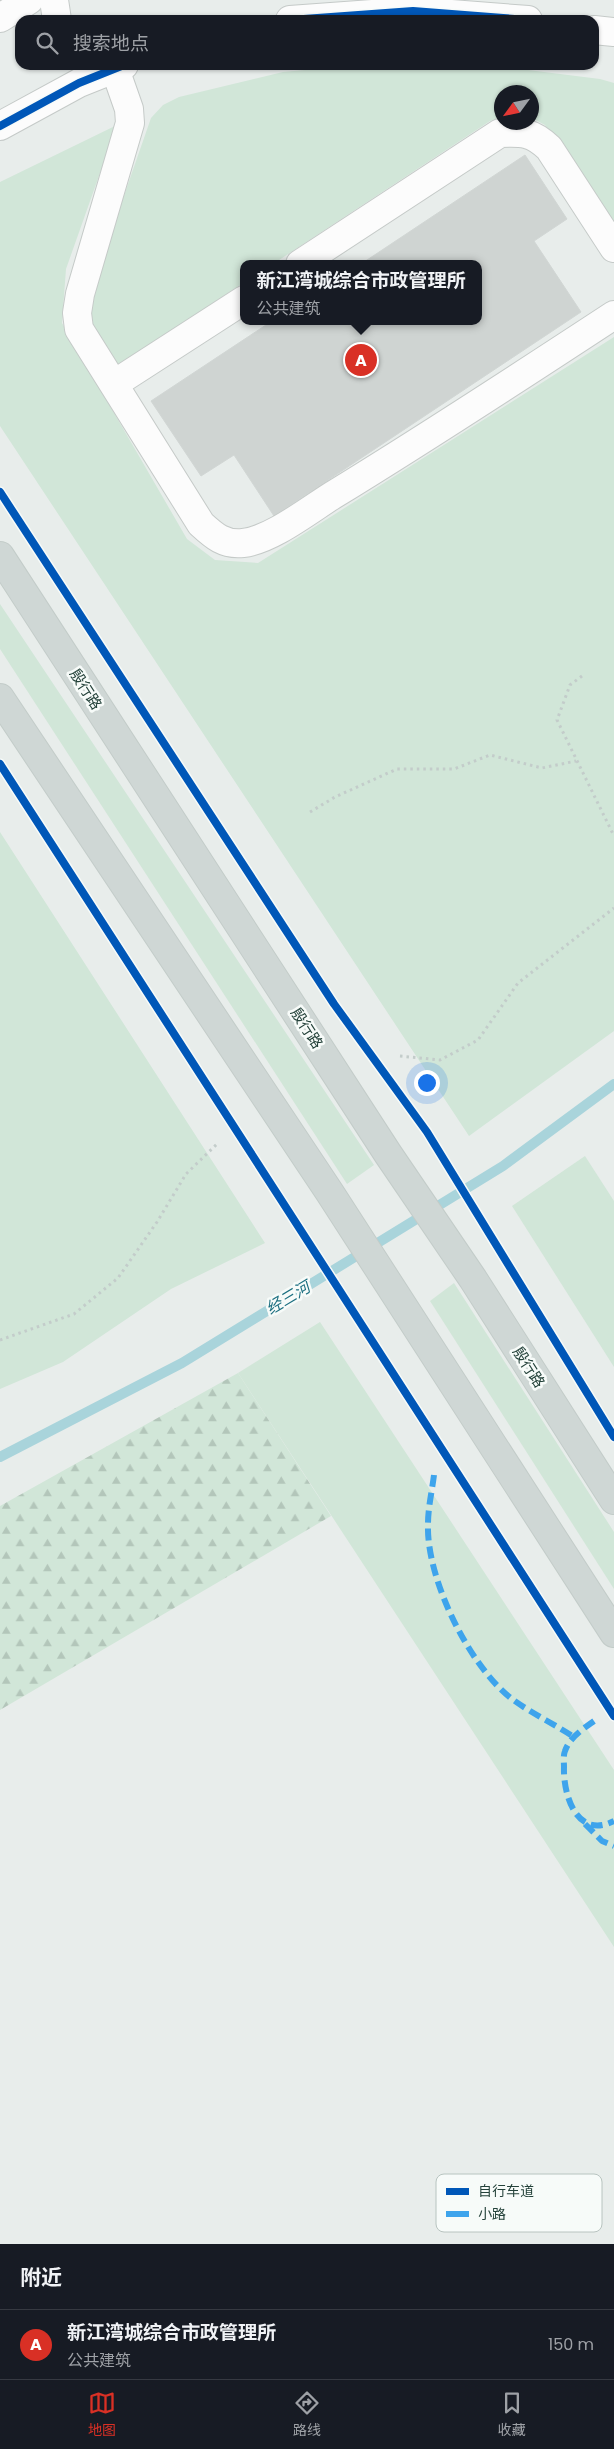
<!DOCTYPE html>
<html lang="zh">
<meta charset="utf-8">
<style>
:root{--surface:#171b24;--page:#242831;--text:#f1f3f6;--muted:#9ea1a6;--line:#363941;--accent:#d93025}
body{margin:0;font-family:Poppins,"Noto Sans SC",sans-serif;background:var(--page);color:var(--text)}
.compass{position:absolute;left:494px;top:85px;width:45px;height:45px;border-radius:50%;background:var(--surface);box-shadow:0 1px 4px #0004;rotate:237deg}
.you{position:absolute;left:426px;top:1082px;width:18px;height:18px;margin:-12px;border:4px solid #fff;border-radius:50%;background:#1a73e8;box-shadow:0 0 0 8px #1a73e833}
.badge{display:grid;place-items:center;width:32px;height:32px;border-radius:50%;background:var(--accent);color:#fff;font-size:16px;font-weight:700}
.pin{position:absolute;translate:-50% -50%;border:2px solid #fff;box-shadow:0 1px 5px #0006}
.popup{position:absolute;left:240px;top:260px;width:242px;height:65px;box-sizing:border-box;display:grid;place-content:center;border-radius:10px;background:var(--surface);filter:drop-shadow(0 1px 4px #0005);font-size:16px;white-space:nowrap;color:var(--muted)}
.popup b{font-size:19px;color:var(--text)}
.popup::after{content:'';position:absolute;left:50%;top:100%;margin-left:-10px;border:10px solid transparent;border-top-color:var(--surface)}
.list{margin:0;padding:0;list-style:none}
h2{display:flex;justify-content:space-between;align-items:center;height:65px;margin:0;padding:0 20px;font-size:21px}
h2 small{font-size:16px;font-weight:400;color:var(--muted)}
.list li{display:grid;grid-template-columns:32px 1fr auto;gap:15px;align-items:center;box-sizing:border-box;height:70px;padding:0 20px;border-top:1px solid var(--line)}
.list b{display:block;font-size:19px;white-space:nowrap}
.list p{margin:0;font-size:16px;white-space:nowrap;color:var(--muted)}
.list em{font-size:16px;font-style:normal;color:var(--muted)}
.icon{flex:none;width:28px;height:28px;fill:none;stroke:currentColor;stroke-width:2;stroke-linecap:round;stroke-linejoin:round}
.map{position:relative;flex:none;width:614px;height:2244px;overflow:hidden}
.search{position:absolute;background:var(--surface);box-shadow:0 1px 4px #0004;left:15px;right:15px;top:15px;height:55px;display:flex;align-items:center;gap:12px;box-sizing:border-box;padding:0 18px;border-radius:15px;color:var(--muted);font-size:19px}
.sheet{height:135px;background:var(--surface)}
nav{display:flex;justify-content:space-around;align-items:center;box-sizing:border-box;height:70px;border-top:1px solid var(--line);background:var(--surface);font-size:14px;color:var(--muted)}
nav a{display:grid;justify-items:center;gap:2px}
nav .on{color:var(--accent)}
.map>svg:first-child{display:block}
.green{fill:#d1e6d8}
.forest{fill:url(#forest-firs)}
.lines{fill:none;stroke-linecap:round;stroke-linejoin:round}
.stream{stroke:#a9d4db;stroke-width:10}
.building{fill:#cfd4d2;stroke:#d1d6d4}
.minor-casing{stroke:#c5cac8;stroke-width:30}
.major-casing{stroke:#c3ccc9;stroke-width:30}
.path{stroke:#c3ccca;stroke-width:3;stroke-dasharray:2.5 4;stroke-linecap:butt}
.minor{stroke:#fcfcfc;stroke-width:28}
.major{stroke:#cfd7d5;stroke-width:28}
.quiet{stroke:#3ea4ec;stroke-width:6;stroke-dasharray:12 6;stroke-linecap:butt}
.cycleway-casing{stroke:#f7fbf9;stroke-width:11}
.cycleway{stroke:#0057b8;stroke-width:8}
.labels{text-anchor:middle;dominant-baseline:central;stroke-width:5;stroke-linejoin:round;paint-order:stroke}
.street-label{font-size:15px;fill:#24423a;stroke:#f7fbf9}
.water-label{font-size:16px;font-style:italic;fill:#1c6f80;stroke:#f7fbf9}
.key{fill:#f7fbf9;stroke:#b8c4c0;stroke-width:1}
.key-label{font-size:14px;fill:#24423a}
</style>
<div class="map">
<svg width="614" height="2244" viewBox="0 0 614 2244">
<defs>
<pattern id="forest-firs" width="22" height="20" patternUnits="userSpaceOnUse" patternTransform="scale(1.25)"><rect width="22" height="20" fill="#d1e6d8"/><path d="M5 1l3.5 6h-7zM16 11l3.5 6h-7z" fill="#b3c6ba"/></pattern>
</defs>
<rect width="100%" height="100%" fill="#e8edeb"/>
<!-- green -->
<g class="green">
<polygon points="359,65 487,65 600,79 614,83 614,223 545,125 532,118 532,92 502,92 501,117 490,121 273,264 244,264 243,283 118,366 87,318 112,230 151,118 163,105 179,97 283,72"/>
<polygon points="117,125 66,269 62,323 187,539 215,560 258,563 614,337 614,1031 469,1136 0,426 0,182"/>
<polygon points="0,604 374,1165 347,1184 0,649"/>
<polygon points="0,832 265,1243 171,1289 63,1362 0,1389"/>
<polygon points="585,1156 614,1201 614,1367 512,1206"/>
<polygon points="454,1283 614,1532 614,1589 430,1301"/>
<polygon points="320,1322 614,1770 614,1947 238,1373"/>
</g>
<!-- forest -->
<polygon class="forest" points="238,1373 331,1516 0,1710 0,1506"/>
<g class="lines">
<!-- stream -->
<polyline class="stream" points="0,1457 182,1363 503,1166 614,1084"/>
</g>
<!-- building -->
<polygon class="building" points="525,155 567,219 534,241 581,312 274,516 234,455 201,476 151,401 272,321 478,321 478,264 361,264"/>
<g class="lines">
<defs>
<g id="minor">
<polyline points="54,0 57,20"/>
<polyline points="0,18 29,0"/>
<polyline points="290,20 413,11 528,20"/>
<polyline points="594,30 614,32"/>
<path d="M115,69L129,109L130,123L80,294L77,313L79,329L201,524C214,536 224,545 243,543C271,540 309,510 333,495C428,437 521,376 614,315"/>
<polyline points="0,126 79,83 124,65"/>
<path d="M300,264L500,133C523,132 532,132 549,148L614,248"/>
<polyline points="114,384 244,300"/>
</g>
<g id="major">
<polyline points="0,556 388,1154 473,1279 614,1500"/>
<polyline points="0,698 330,1193 614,1633"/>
</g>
</defs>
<!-- minor casing -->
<use href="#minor" class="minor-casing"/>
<!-- major casing -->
<use href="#major" class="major-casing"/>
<!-- path -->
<g class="path">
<polyline points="582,676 570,685 557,720 614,836"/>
<polyline points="310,812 335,797 397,769 454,769 490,755 542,768 576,761"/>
<polyline points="400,1056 440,1060 478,1040 518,983 614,908"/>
<polyline points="0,1340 74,1314 118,1278 157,1222 186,1174 218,1143"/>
</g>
<!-- minor -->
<use href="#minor" class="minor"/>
<!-- major -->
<use href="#major" class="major"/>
<!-- quiet -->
<g class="quiet">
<path d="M434,1475C432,1491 428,1508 428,1524C426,1578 469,1666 512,1699C531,1713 554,1724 574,1737"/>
<path d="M594,1721C583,1729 569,1738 565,1751C563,1756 564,1762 564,1767C563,1795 577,1840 614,1821"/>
<polyline points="585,1824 602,1841 614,1846"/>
</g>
<defs>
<g id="cycleway">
<polyline points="290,20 413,11 528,20"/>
<polyline points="0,126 79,83 124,65"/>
<polyline points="0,492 334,1004 427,1132 614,1437"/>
<polyline points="0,764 614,1716"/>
</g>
</defs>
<!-- cycleway casing -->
<use href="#cycleway" class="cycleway-casing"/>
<!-- cycleway -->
<use href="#cycleway" class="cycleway"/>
</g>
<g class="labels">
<!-- street labels -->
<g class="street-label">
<text transform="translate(86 689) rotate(57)">殷行路</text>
<text transform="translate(307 1028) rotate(57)">殷行路</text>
<text transform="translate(529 1367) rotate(57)">殷行路</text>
</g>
<!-- water labels -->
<g class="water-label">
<text transform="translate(288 1298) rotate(-31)">经三河</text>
</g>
</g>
<!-- legend -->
<rect x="436" y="2174" width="166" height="58" rx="8" class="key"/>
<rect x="446" y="2188" width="23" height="7" fill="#0057b8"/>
<rect x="446" y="2211" width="23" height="6" fill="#3ea4ec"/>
<g class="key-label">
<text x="478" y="2196">自行车道</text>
<text x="478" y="2219">小路</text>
</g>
</svg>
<svg class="compass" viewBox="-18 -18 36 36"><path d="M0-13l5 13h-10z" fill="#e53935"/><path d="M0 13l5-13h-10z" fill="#9ea1a6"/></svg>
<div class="you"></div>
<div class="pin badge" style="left:361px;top:360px">A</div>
<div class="popup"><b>新江湾城综合市政管理所</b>公共建筑</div>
<div class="search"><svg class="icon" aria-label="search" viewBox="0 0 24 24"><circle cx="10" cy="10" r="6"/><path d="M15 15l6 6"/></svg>搜索地点</div>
</div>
<section class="sheet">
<h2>附近<small></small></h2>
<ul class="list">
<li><span class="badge">A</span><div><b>新江湾城综合市政管理所</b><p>公共建筑</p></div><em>150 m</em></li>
</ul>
</section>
<nav>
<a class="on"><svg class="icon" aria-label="map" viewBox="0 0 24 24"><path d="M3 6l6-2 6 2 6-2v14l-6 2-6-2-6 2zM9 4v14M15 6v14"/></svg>地图</a>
<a><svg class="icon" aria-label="directions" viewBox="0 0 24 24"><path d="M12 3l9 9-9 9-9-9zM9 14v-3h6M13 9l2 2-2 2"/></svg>路线</a>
<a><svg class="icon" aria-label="saved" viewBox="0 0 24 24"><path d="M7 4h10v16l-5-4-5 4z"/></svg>收藏</a>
</nav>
